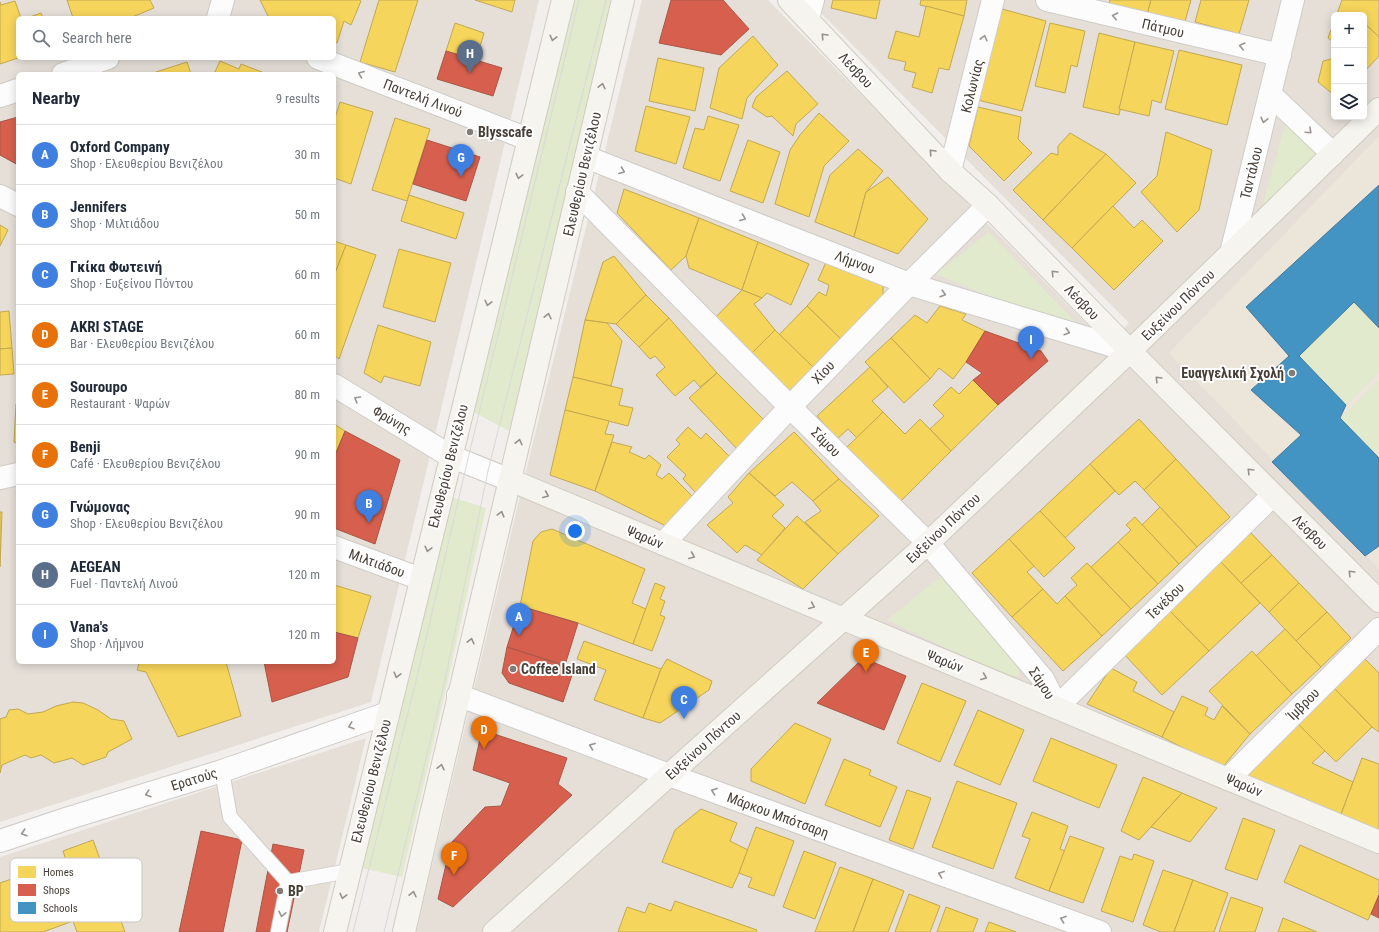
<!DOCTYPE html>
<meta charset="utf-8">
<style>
:root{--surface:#fff;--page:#f2f2f3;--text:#1f2937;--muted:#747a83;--line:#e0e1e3;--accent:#ea580c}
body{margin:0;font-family:"Roboto Condensed",sans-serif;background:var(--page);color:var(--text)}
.controls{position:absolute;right:12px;top:12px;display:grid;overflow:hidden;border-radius:6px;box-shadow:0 2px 10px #0003}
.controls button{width:36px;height:36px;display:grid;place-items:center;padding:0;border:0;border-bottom:1px solid var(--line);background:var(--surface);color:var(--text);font:20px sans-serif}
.you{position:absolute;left:575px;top:531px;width:14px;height:14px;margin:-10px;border:3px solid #fff;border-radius:50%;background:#1a73e8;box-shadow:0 0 0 6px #1a73e833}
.badge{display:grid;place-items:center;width:26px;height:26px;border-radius:50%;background:var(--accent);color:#fff;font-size:13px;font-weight:700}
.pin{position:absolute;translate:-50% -33px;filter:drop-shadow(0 1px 2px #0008)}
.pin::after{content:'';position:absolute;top:21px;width:14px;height:12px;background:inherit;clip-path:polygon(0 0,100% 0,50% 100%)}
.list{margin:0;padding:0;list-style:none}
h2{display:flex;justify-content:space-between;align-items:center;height:52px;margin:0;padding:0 16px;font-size:17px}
h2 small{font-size:13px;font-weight:400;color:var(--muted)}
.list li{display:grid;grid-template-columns:26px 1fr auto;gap:12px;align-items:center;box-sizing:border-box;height:60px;padding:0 16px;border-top:1px solid var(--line)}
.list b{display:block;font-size:15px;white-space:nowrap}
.list p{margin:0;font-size:13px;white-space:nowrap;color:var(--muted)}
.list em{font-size:13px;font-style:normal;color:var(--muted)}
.icon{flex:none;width:22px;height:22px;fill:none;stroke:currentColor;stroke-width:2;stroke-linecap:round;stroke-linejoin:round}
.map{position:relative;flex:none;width:1379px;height:932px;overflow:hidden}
.search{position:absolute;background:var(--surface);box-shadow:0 2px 10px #0003;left:16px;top:16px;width:320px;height:44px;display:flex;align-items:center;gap:10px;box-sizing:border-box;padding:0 14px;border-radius:6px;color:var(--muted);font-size:15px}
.panel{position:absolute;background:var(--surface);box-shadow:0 2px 10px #0003;left:16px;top:72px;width:320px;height:592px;border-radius:6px}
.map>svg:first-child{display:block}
.residential{fill:#e5dfd8;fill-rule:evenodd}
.education{fill:#ebe5da}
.green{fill:#e1eacc}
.homes{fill:#f6d55c;stroke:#c2a851}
.shops{fill:#d6604d;stroke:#ab5646}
.schools{fill:#4393c3;stroke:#447a99}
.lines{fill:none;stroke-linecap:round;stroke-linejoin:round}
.lane-casing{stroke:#cfccc8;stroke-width:16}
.street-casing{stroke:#cfccc8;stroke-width:24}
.secondary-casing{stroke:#d0cbc2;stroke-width:24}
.lane{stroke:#fdfcfc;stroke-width:14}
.street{stroke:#fdfcfc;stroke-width:22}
.secondary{stroke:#f6f4ef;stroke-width:22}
.tram{stroke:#d9d9d8;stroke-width:1}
.oneway{stroke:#999490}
.oneway2{stroke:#96908a}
.poi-dot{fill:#827c76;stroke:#fff;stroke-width:1.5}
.labels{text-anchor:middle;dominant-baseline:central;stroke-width:4;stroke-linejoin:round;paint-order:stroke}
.street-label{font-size:14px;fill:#473f37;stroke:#fff}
.poi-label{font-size:14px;font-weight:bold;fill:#473f37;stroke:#fff;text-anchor:start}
.key{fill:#fff;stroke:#c8c5c3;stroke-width:1}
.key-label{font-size:11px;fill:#473f37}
</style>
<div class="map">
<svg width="1379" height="932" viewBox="0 0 1379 932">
<rect width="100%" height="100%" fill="#f1eeeb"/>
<!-- residential -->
<g class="residential">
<path d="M0,0H539L371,702L0,822ZM18,18H334V58H18ZM18,74H334V662H18Z"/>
<path d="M642,0H768L1107,345L1129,323L808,0H1379V932H416L526,471ZM1334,15H1364V117H1334Z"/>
<polygon points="366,738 319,932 0,932 0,857"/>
</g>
<!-- education -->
<polygon class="education" points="1379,136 1379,569 1169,353"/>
<!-- green -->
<g class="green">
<polygon points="570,0 614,0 512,431 507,430 470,410"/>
<polygon points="1286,122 1316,153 1261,211"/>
<polygon points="989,232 1083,330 1064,327 936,274"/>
<polygon points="1354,302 1379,328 1379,373 1346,405 1299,356"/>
<polygon points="1379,381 1379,458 1340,418"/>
<polygon points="448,496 486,508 448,680 402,877 358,867"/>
<polygon points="945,573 1018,658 1019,675 1009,677 887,620"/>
</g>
<!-- homes -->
<g class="homes">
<polygon points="67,0 150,0 154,8 130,18 73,18"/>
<polygon points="260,0 359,0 361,1 351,25 344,21 337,43 334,42 334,18 269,18"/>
<polygon points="379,0 418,0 395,72 360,62"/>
<polygon points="475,0 515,0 512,12"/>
<polygon points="833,0 880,0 876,19 831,8"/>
<polygon points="921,0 967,0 964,16 920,5"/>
<polygon points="1110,0 1151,0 1147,15 1109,5"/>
<polygon points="1151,0 1191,0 1184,25 1147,15"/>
<polygon points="1201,0 1249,0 1239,34 1195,22"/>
<polygon points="1342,0 1379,0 1379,37 1364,23 1364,15 1337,14"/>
<polygon points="15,1 21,18 18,18 18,58 0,64 0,2 1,5"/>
<polygon points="926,6 964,16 949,70 939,68 932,93 912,87 916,73 904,70 906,62 888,58 896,31 919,37"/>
<polygon points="1002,9 1046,21 1022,111 978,100"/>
<polygon points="41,13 43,18 27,18"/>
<polygon points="1334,22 1334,42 1328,38"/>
<polygon points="455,23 484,33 476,60 446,51"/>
<polygon points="1050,23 1085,31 1077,67 1071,65 1065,93 1035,86"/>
<polygon points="1364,23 1379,37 1379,56 1364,72"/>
<polygon points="1099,33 1135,42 1119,115 1083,107"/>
<polygon points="753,36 778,65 747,98 742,119 710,108 719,68"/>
<polygon points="1135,42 1174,51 1161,103 1152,100 1149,116 1119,109"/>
<polygon points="1334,45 1334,95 1318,82 1323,61 1331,59"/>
<polygon points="1179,50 1242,65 1227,125 1165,109"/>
<polygon points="658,58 704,68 695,111 649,101"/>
<polygon points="220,61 239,69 241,64 267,74 214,74"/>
<polygon points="187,62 191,74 150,74"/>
<polygon points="787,71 818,104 796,124 793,136 772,116 767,117 752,107 756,97"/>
<polygon points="340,102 373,112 351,184 334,178 334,121"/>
<polygon points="646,106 690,117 676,164 635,151"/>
<polygon points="978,107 1021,117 1018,139 1032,153 1004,181 969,146"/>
<polygon points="819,113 849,141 824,166 809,217 775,204 790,150 800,135"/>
<polygon points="708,116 739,125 720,181 683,168 695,128 704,130"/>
<polygon points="395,118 430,129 407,201 372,190"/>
<polygon points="1166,132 1212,150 1199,210 1177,232 1141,192 1157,176"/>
<polygon points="1070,133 1106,154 1043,220 1013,190 1051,153 1058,155 1058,146"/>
<polygon points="748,140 780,152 763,203 730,191"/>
<polygon points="858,149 883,171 866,192 854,237 815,222 830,175"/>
<polygon points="1106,154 1136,183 1072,248 1043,220"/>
<polygon points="888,177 928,219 898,254 854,237 866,192"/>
<polygon points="624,189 699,218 686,256 671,270 617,213"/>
<polygon points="409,195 464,213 456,239 401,221"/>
<polygon points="1113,206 1134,228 1142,220 1163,241 1114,290 1072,248"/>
<polygon points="699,218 758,242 742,290 689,268 686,256"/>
<polygon points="0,225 8,230 0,246"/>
<polygon points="334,241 346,245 334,276"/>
<polygon points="758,242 809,264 791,305 767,293 762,298 742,290"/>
<polygon points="346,245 376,255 339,359 334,355 334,276"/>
<polygon points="399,249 451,263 435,322 383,307"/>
<polygon points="614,256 646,295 616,324 585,320 603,262"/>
<polygon points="827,260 880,277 883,286 883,296 843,341 807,306 819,292 826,296 829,285 818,280"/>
<polygon points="742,290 762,298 754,304 775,330 750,355 714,319"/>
<polygon points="646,295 669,318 639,347 616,324"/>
<polygon points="807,306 843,341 815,369 779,335"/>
<polygon points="940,306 966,314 962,320 985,331 966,362 953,379 939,368 930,379 891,338 915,315 927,323"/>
<polygon points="9,311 12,348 0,349 0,312"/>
<polygon points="669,318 717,373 700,387 694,380 675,396 656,375 665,367 655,356 650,359 639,347"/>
<polygon points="585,320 607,323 622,341 611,386 573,377"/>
<polygon points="378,325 431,342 420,386 384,376 381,383 364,373"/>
<polygon points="775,330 815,369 789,395 750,355"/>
<polygon points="891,338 930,379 904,403 865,362"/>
<polygon points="12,348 14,374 0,375 0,349"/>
<polygon points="870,367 888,387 872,401 883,412 857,438 848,429 837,439 817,416"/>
<polygon points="717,373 767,423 738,450 689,398"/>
<polygon points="573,377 623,389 619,405 633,408 628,426 565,410"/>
<polygon points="973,380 998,405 951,451 930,429 944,416 933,405 951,387 959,394"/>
<polygon points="18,403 18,444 14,442 16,404"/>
<polygon points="565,410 609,421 605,434 614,435 595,491 550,475"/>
<polygon points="883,412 905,434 920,419 951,451 901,501 847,447"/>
<polygon points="1139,419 1176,459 1144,490 1135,481 1119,495 1090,464"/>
<polygon points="334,424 345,431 334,457"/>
<polygon points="688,427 701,439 706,433 731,458 696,493 683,479 686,475 667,457 680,444 676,440"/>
<polygon points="794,432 839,479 813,501 792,482 775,496 749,473"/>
<polygon points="612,442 632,447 629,452 645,459 649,455 661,465 656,475 662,479 669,473 692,496 666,526 595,491"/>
<polygon points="1176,459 1230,517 1197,547 1144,490"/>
<polygon points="1090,464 1115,491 1065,538 1040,511"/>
<polygon points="749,473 784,505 772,516 785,528 762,555 745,545 737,553 707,525 733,503 728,497"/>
<polygon points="839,479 879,516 838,554 805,522 821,511 813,501"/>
<polygon points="1160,507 1197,547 1179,564 1142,525"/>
<polygon points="1040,511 1075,548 1044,577 1009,539"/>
<polygon points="0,512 2,512 0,567"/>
<polygon points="797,516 838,554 803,589 757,560"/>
<polygon points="1135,517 1179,564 1158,584 1118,542 1131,530 1126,525"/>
<polygon points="552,529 645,569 632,603 646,609 633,644 578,623 520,606 533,541 541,532"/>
<polygon points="1251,533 1272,555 1241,583 1220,561"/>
<polygon points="1009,539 1034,566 1027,572 1043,589 1012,617 972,573"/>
<polygon points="1118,542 1158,584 1131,609 1091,567"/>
<polygon points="1272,555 1299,583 1269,612 1241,583"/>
<polygon points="1220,561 1260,603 1209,651 1169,610"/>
<polygon points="1087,563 1131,609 1102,636 1065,596 1077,585 1071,578"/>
<polygon points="655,583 665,587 660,599 665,601 660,615 665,617 652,651 633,644"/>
<polygon points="1299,583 1327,612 1296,641 1269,612"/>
<polygon points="334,585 371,596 358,638 334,632"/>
<polygon points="1043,589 1057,604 1065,596 1102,636 1063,671 1012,617"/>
<polygon points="1169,610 1209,651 1162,695 1123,653"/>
<polygon points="1327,612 1351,638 1321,667 1296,641"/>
<polygon points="1285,629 1321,667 1292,694 1256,656"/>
<polygon points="584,641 661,669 643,718 594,700 606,670 577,659"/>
<polygon points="1252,651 1292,694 1250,734 1209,691"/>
<polygon points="667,659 712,681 709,690 660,723 643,718 661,669"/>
<polygon points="1365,659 1379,673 1379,732 1372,727 1334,688"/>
<polygon points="129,662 226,662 241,716 178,737 146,672 137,670 139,664"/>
<polygon points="1111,668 1137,682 1133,691 1174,712 1162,737 1087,704"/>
<polygon points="922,683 966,701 940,762 897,743"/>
<polygon points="1334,688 1372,727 1336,762 1297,723"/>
<polygon points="1182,696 1208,708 1205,715 1214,720 1222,706 1250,734 1222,768 1162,737"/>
<polygon points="73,702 83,703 98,710 111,719 124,721 132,739 108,752 106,757 83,765 72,758 54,763 41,755 31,758 25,755 2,765 0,773 0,719 6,717 9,710 18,709 28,714 43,712 56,706"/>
<polygon points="978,710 1024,730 1000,785 954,765"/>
<polygon points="795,723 831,739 805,804 751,781 751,769"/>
<polygon points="1297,723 1325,751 1312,763 1353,782 1340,817 1246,777"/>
<polygon points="1051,738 1117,765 1099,808 1033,781"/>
<polygon points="1362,758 1379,764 1379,833 1340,817"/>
<polygon points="844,759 871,770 869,775 897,787 880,827 825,805"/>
<polygon points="1143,777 1182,793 1139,840 1121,831"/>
<polygon points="957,781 1017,803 993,869 932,847"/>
<polygon points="907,790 931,798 913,849 889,840"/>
<polygon points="1182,793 1217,808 1190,842 1151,827"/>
<polygon points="701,809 737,823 730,841 748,850 739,873 732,888 662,862 675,830"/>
<polygon points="1032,812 1068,826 1060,849 1065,851 1049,891 1015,878 1030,839 1022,836"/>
<polygon points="1243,818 1275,830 1257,880 1225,869"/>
<polygon points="756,827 794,841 774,896 748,887 752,878 739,873"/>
<polygon points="1070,836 1104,848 1083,903 1049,891"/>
<polygon points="93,840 103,867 111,864 125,904 116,907 125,932 77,932 73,921 43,932 0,932 0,883 66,860 63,851"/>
<polygon points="1300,845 1379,880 1379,895 1368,920 1284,882"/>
<polygon points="804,851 836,863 815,919 783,907"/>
<polygon points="1134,854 1154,861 1133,922 1101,911 1120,856 1132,860"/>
<polygon points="840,867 873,879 853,932 815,932"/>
<polygon points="1163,870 1193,880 1174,932 1161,932 1143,925"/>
<polygon points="873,879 904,891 888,932 853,932"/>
<polygon points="1193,880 1228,893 1214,932 1174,932"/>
<polygon points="909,894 940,906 930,932 895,932"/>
<polygon points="1231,897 1263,908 1255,932 1219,932"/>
<polygon points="675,901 757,930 756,932 618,932 627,907 645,913 649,903 671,911"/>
<polygon points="946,907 978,919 973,932 937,932"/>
<polygon points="1283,918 1317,932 1278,932"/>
<polygon points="989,922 1016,932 985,932"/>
</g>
<!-- shops -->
<g class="shops">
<polygon points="671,0 723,0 749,29 721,55 659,43"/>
<polygon points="446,51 502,68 493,96 437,79"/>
<polygon points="18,117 18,165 0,155 0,122"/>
<polygon points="427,140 480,157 466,201 413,184"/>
<polygon points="985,331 1041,351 1048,361 998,405 973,380 982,373 966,362"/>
<polygon points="345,431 400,460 375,544 334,528 334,458"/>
<polygon points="520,606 578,623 565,665 507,647"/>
<polygon points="334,632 358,638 348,677 272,702 264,662 334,662"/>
<polygon points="507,647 574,669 563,702 509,683 502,673"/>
<polygon points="863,658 906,676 884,730 817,703"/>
<polygon points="482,730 567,758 558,784 572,795 453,907 438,899 451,843 485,807 501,806 510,783 473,770"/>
<polygon points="201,831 242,840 223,932 179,932"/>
<polygon points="273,844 304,850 287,932 256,932"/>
<polygon points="1379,895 1379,918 1371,914"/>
</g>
<!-- schools -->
<polygon class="schools" points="1379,185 1379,328 1354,302 1299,356 1346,405 1340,418 1379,458 1379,546 1365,556 1272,462 1301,435 1251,390 1289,356 1246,307"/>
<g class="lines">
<defs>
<g id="lane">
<polyline points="222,771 230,817 288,882"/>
<polyline points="278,932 288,882 349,871"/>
</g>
<g id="street">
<polyline points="1047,0 1280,55"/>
<polyline points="218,18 223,0"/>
<polyline points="808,19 813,0"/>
<polyline points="318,58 528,139"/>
<polyline points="63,74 108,58"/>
<polyline points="1270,94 1333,154"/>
<polyline points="0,96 18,90"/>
<polyline points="586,157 909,284 1130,351"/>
<polyline points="950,171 993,0"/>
<polyline points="577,192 790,407 928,543 1043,679 1057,707 1273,495"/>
<polyline points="0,196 18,205"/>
<polyline points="1231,253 1293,0"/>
<polyline points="334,385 450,456 510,480"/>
<polyline points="0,478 18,474"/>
<polyline points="663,544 790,407 909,284 988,205"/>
<polyline points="334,547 421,579"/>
<polyline points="458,695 669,775 1100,932"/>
<polyline points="1228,779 1379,629"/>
<polyline points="0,841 69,818 222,771 388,713"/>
</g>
<g id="secondary">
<polyline points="789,0 950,171 988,205 1130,351 1379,601"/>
<polyline points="510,480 1379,842"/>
<polyline points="335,932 563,0"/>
<path d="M404,932C475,621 550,311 623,0"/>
<polyline points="494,932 928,543 1130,351 1379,109"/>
</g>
</defs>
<!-- lane casing -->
<use href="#lane" class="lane-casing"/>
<!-- street casing -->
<use href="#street" class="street-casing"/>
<!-- secondary casing -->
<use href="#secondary" class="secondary-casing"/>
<!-- lane -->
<use href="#lane" class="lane"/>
<!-- street -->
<use href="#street" class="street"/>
<!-- secondary -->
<use href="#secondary" class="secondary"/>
<!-- tram -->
<g class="tram">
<polyline points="353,932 417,677 467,463 579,0"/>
<polyline points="384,932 445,680 488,471 606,0"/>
</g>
</g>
<!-- one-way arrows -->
<defs><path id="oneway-chevron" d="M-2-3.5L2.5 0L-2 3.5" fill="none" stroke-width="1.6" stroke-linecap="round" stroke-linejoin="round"/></defs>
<g class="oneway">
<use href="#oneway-chevron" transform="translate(1115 16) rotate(-167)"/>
<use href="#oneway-chevron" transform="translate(984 38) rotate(-76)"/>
<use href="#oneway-chevron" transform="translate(1242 46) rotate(-167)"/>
<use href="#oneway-chevron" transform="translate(361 74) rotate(-159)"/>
<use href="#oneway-chevron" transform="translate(1264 120) rotate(104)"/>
<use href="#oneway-chevron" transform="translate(1309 131) rotate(43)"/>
<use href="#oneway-chevron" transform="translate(622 171) rotate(21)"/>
<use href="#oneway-chevron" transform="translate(743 218) rotate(21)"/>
<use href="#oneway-chevron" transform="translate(943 294) rotate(17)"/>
<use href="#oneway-chevron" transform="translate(1067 332) rotate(17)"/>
<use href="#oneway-chevron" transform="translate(357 399) rotate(-149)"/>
<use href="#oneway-chevron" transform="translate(351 726) rotate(161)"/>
<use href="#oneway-chevron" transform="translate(592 746) rotate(-159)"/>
<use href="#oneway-chevron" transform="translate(714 791) rotate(-160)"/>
<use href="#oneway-chevron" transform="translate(148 794) rotate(163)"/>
<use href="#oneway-chevron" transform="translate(24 833) rotate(162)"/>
<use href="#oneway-chevron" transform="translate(941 874) rotate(-160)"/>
<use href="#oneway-chevron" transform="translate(282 914) rotate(102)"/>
<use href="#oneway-chevron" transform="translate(1063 919) rotate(-160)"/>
</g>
<g class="oneway2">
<use href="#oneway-chevron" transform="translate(824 36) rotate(-133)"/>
<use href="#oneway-chevron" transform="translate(553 38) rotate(104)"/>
<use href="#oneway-chevron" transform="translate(602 86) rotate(-77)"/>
<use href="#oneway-chevron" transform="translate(932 152) rotate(-133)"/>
<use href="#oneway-chevron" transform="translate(519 176) rotate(104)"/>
<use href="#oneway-chevron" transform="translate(1054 273) rotate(-134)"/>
<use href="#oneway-chevron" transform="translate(488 303) rotate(104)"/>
<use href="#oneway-chevron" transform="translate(548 316) rotate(-77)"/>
<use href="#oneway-chevron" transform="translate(1158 379) rotate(-135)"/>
<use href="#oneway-chevron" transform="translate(519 442) rotate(-77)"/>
<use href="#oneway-chevron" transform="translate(1250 471) rotate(-135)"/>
<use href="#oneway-chevron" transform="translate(546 495) rotate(23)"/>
<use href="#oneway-chevron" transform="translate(501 514) rotate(-75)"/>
<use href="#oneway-chevron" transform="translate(428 549) rotate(104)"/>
<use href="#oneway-chevron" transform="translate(692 556) rotate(23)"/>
<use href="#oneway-chevron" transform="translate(1351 573) rotate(-135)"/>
<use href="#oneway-chevron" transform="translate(812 606) rotate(23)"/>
<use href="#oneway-chevron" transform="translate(471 641) rotate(-76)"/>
<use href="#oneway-chevron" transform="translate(397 675) rotate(104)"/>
<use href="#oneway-chevron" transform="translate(984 677) rotate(22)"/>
<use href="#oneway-chevron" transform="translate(441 767) rotate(-77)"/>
<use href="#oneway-chevron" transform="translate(413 894) rotate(-77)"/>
<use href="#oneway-chevron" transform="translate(343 896) rotate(104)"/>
</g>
<!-- markers -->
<g class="poi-dot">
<circle cx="470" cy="132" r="4"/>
<circle cx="1292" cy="373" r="4"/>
<circle cx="513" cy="669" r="4"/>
<circle cx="280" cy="891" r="4"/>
</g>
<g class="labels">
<!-- street labels -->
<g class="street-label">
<text transform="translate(1163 28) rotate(13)">Πάτμου</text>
<text transform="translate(856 70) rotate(47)">Λέσβου</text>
<text transform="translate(972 86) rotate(-76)">Κολωνίας</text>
<text transform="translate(423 98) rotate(21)">Παντελή Λινού</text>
<text transform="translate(1251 173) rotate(-76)">Ταντάλου</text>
<text transform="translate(582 174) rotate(-77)">Ελευθερίου Βενιζέλου</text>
<text transform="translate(855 262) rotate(21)">Λήμνου</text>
<text transform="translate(1082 302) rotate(46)">Λέσβου</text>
<text transform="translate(1178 305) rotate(-44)">Ευξείνου Πόντου</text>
<text transform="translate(823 372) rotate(-46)">Χίου</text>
<text transform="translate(392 420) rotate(31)">Φρύνης</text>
<text transform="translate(826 442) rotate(45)">Σάμου</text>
<text transform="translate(448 466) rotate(-76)">Ελευθερίου Βενιζέλου</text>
<text transform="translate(943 528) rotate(-43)">Ευξείνου Πόντου</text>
<text transform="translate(1310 532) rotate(45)">Λέσβου</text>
<text transform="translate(645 537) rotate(23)">Ψαρών</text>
<text transform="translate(377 563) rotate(20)">Μιλτιάδου</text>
<text transform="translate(1165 601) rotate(-44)">Τενέδου</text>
<text transform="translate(945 661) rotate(22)">Ψαρών</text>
<text transform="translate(1042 683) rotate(57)">Σάμου</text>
<text transform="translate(1303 704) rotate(-45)">Ίμβρου</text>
<text transform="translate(703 745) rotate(-42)">Ευξείνου Πόντου</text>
<text transform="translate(194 779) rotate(-17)">Ερατούς</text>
<text transform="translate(371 781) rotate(-76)">Ελευθερίου Βενιζέλου</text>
<text transform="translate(1244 785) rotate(23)">Ψαρών</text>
<text transform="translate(778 815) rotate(20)">Μάρκου Μπότσαρη</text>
</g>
<!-- poi labels -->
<g class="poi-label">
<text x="478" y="132">Blysscafe</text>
<text x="1284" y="373" text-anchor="end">Ευαγγελική Σχολή</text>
<text x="521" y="669">Coffee Island</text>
<text x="288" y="891">BP</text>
</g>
</g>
<!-- legend -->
<rect x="10" y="858" width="132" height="64" rx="6" class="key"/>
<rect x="18" y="866" width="18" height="12" fill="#f6d55c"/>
<rect x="18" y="884" width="18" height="12" fill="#d6604d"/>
<rect x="18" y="902" width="18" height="12" fill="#4393c3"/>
<g class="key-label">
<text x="43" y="876">Homes</text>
<text x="43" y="894">Shops</text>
<text x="43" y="912">Schools</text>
</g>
</svg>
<div class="controls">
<button>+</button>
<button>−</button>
<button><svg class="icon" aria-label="layers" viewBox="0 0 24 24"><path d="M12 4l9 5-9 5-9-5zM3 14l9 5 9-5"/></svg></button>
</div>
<div class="you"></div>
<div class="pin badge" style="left:519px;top:636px;background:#3f7fe0">A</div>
<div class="pin badge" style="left:369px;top:523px;background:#3f7fe0">B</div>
<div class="pin badge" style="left:684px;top:719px;background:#3f7fe0">C</div>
<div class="pin badge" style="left:484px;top:749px;background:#e8710a">D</div>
<div class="pin badge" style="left:866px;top:672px;background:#e8710a">E</div>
<div class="pin badge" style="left:454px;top:875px;background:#e8710a">F</div>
<div class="pin badge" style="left:461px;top:177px;background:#3f7fe0">G</div>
<div class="pin badge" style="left:470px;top:73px;background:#5c6f8a">H</div>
<div class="pin badge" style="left:1031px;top:359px;background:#3f7fe0">I</div>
<div class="search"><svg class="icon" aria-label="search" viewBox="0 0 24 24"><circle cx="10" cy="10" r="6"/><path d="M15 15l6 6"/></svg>Search here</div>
<section class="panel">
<h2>Nearby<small>9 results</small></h2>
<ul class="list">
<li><span class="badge" style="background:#3f7fe0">A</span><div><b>Oxford Company</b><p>Shop · Ελευθερίου Βενιζέλου</p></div><em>30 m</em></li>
<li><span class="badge" style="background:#3f7fe0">B</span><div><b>Jennifers</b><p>Shop · Μιλτιάδου</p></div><em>50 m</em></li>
<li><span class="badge" style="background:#3f7fe0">C</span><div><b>Γκίκα Φωτεινή</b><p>Shop · Ευξείνου Πόντου</p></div><em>60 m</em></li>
<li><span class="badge" style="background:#e8710a">D</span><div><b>AKRI STAGE</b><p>Bar · Ελευθερίου Βενιζέλου</p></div><em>60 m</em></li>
<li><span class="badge" style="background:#e8710a">E</span><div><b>Souroupo</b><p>Restaurant · Ψαρών</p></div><em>80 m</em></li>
<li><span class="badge" style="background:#e8710a">F</span><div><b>Benji</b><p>Café · Ελευθερίου Βενιζέλου</p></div><em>90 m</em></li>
<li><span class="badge" style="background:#3f7fe0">G</span><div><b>Γνώμονας</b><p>Shop · Ελευθερίου Βενιζέλου</p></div><em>90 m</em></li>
<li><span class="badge" style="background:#5c6f8a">H</span><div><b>AEGEAN</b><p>Fuel · Παντελή Λινού</p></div><em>120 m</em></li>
<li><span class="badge" style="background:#3f7fe0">I</span><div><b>Vana's</b><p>Shop · Λήμνου</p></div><em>120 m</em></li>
</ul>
</section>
</div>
